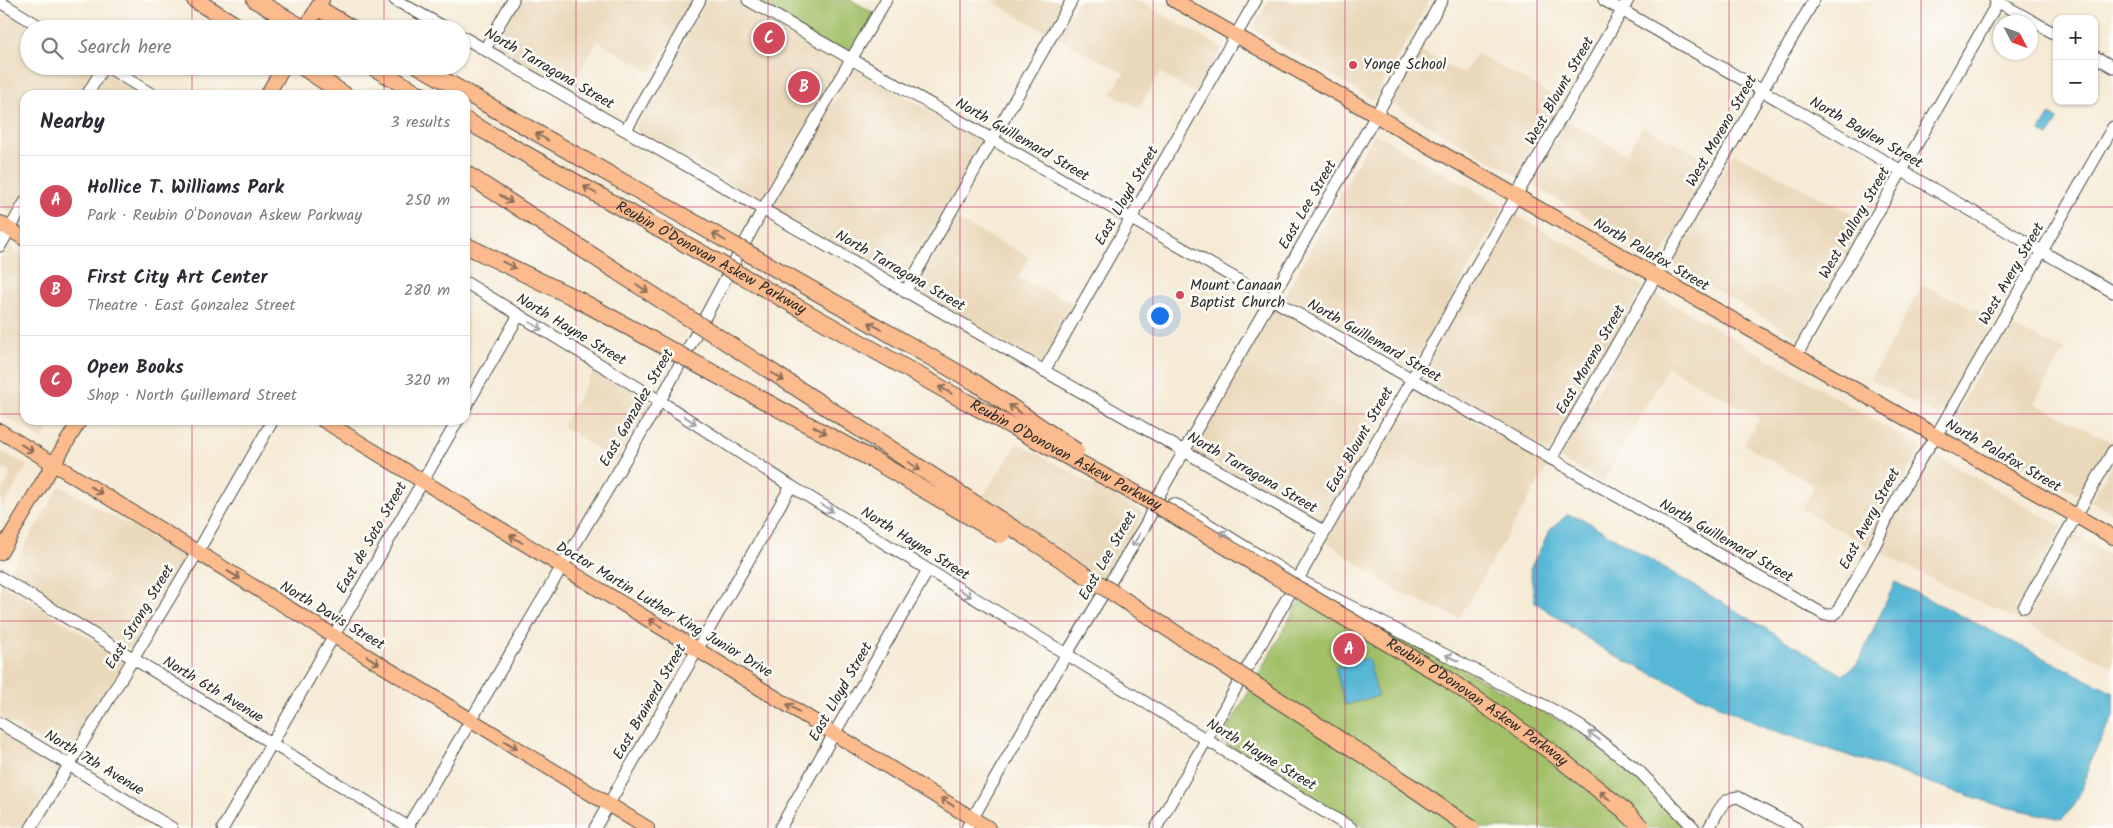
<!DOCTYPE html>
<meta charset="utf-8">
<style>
:root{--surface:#fff;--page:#f7f7f7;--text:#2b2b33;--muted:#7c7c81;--line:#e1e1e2;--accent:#d1495b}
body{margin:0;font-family:Kalam,sans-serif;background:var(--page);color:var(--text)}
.controls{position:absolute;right:15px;top:15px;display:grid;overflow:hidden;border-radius:10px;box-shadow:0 1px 4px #0004}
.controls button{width:45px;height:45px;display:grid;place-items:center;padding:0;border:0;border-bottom:1px solid var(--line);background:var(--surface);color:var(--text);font:25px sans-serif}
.compass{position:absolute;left:1993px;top:15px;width:45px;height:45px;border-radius:50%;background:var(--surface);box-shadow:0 1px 4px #0004;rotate:131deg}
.you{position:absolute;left:1159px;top:315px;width:18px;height:18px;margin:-12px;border:4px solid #fff;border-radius:50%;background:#1a73e8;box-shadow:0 0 0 8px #1a73e833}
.badge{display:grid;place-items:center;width:32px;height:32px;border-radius:50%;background:var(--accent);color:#fff;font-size:16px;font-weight:700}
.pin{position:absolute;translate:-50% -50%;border:2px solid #fff;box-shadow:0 1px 5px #0006}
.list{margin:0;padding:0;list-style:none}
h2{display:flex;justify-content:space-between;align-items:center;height:65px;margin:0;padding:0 20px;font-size:21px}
h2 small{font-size:16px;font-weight:400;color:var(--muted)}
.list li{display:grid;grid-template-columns:32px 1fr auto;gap:15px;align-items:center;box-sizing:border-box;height:90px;padding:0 20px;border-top:1px solid var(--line)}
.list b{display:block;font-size:19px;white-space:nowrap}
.list p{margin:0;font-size:16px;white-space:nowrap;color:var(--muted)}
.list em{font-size:16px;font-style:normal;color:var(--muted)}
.icon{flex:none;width:28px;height:28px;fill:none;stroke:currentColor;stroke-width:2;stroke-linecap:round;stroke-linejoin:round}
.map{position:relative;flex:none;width:2113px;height:828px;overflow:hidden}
.search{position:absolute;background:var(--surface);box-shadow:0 1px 4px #0004;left:20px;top:20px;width:450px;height:55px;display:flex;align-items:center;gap:12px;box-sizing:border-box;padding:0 18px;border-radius:28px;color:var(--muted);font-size:19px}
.panel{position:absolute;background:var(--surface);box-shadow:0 1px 4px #0004;left:20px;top:90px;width:450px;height:335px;border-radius:15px}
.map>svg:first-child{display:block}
.built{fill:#ead8ba}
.green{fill:#a2c067;stroke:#667649}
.water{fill:#57b7d6;stroke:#417180}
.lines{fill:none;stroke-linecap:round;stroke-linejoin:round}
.minor-casing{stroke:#494845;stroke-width:13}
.major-casing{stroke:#494845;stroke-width:16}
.highway-casing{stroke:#494845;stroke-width:18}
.minor{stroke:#fff;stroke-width:11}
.major{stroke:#fbbb8d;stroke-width:14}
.highway{stroke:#fbbb8d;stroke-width:16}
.highway-bridge-casing{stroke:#494845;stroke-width:18;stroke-linecap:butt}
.highway-bridge{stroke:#fbbb8d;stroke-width:16}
.oneway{stroke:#896c57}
.oneway2{stroke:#a0a0a0}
.grid{fill:none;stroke:#c2185b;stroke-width:1;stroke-opacity:0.55}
.poi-dot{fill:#d1495b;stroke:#fdfcf7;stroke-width:2}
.labels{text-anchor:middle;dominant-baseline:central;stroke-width:5;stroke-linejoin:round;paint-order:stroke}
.poi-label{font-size:15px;fill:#2b2b2b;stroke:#fdfcf7;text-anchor:start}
.street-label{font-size:15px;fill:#2b2b2b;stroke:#fdfcf7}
</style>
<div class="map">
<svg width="2113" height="828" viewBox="0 0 2113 828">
<rect width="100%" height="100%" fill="#fdfcf7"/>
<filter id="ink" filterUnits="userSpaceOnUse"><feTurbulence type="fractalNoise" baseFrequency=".02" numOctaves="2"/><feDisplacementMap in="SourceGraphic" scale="10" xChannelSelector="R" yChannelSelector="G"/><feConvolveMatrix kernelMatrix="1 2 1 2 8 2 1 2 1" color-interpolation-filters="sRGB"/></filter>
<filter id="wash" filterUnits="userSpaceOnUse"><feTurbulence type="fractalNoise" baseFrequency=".0096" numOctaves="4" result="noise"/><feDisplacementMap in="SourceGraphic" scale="20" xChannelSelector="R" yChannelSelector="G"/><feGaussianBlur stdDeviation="1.12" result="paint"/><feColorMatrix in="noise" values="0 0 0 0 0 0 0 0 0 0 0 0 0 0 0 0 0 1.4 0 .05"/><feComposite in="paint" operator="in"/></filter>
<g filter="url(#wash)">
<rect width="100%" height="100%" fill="#f6ebd7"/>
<!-- built -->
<g class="built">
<polygon points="520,0 694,0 652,72 598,41 568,91 492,48"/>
<polygon points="707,0 737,0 844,61 761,202 634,129"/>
<polygon points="991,0 1066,0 1047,33"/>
<polygon points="1079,0 1137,0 1222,48 1196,94 1160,72 1139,108 1111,94 1124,73 1057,38"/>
<polygon points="1269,0 1430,0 1373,100 1252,29"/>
<polygon points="0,8 34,29 29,29 29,66 96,67 80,95 25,95 25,191 12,213 0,205"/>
<polygon points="1420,51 1463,74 1477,54 1564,102 1521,178 1390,103"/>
<polygon points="854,67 984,142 903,284 771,208"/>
<polygon points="106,73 143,95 94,95"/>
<polygon points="1566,121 1627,154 1642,126 1714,163 1660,259 1531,184"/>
<polygon points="1374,133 1504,207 1409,373 1284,297"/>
<polygon points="1734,153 1866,221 1799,338 1670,264"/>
<polygon points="1514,213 1643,287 1549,452 1419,378"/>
<polygon points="954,218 1029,257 1018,278 1076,304 1041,364 913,290"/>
<polygon points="7,246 25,257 25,420 55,420 43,440 0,414 0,258"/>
<polygon points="1922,285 1997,319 1940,417 1871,379"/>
<polygon points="1654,293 1922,447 1884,511 1868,546 1802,509 1814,486 1744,444 1759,418 1668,367 1603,482 1559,458"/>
<polygon points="1274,307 1404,381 1322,525 1192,450"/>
<polygon points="2007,324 2065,350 2034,403 2112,442 2081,496 1950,423"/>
<polygon points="596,368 652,403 617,461 562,426"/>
<polygon points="1414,387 1549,464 1459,618 1395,590 1326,541"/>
<polygon points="1018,443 1144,513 1105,581 980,501"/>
<polygon points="0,450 27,466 0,512 0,493 10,477 8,470 0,467"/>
<polygon points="1932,453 2063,527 2017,608 2026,615 2073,533 2113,556 2113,667 1878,552 1894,517"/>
<polygon points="2113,463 2113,514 2091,501"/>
<polygon points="60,486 186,558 131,651 7,576"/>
<polygon points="2,584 125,660 67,757 0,717 0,588"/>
<polygon points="0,729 62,766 25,828 0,828"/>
</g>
<!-- green -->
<g class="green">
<polygon points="748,0 851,0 877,15 852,59"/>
<polygon points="1307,588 1564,723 1623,765 1641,780 1686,828 1364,828 1221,741"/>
</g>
<!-- water -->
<g class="water">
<polygon points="2050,114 2058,119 2049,136 2040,131"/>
<polygon points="1567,515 1581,518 1843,675 1857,664 1863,653 1895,582 2113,693 2113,717 2088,765 2087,775 2079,795 2073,807 2062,819 1997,805 1766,728 1609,653 1535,602 1530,569 1550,530"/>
<polygon points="1368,658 1378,696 1345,705 1335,667"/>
</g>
</g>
<g filter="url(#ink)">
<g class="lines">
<defs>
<g id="minor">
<polyline points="395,0 448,29"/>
<polyline points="748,0 1825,615 1833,615 1837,612 1876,543 1889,514 1921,458 1936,436 2113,127"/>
<polyline points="1604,0 2113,292"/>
<polyline points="1995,0 2057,35"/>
<polyline points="0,2 44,29"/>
<polyline points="461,36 1325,532"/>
<polyline points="485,49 513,0"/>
<polyline points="2094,56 2113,67"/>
<polyline points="106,66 153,95"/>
<polyline points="87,95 104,66"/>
<polyline points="626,130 700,0"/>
<polyline points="0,246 25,202"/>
<polyline points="465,282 660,401 791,486 1351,828"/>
<polyline points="905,292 1072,0"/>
<polyline points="1796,356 1999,0"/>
<polyline points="1044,371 1256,0"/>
<polyline points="465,408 519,315"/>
<polyline points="1551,459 1814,0"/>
<polyline points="1160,511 1173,504 1179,506 1297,579 1555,711 1583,728 1639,771 1694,828"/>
<polyline points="0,577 410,828"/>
<polyline points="2024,607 2113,451"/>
<polyline points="0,723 172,828"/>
<polyline points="31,828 197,553 273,420"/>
<polyline points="223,828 458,420"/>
<polyline points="407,828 660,401 763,209 886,0"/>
<polyline points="595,828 791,486"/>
<polyline points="780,828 928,570"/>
<polyline points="967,828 1066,655 1147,522 1159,495 1442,0"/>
<polyline points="1156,828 1628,0"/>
<path d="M1709,828C1717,815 1721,798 1738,797L1796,828"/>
</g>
<g id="major">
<polyline points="1174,0 2113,537"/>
<polyline points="305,29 322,0"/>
<polyline points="267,95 284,66"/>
<polyline points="0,223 25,239"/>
<polyline points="323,420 988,828"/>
<polyline points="0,431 647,828"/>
<polyline points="0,553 80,420"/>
</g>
<g id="highway">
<polyline points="195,0 242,29"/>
<polyline points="255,0 305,29"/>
<polyline points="318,8 353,29"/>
<polyline points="301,66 345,95"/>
<polyline points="371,66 421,95"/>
<polyline points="419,66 646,195"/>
<polyline points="465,245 577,299"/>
</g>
</defs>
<!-- minor casing -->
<use href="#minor" class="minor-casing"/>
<!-- major casing -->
<use href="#major" class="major-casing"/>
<!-- highway casing -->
<use href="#highway" class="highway-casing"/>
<!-- minor -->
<use href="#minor" class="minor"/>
<!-- major -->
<use href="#major" class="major"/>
<!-- highway -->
<use href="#highway" class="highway"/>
<defs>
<g id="highway-bridge">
<path id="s1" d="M465,120L952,394L1157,505L1446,678L1550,751L1624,810L1642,828"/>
<polyline points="465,173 1391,773 1471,828"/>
<polyline points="646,195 976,383 1076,451"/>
<polyline points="577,299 875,461 1001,535"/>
</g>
</defs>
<!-- highway-bridge casing -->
<use href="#highway-bridge" class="highway-bridge-casing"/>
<!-- highway-bridge -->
<use href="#highway-bridge" class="highway-bridge"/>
</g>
<!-- one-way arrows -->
<defs><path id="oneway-shaft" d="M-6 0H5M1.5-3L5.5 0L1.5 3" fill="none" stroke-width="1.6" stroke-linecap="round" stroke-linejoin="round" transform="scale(1.25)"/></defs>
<g class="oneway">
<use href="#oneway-shaft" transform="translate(542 137) rotate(-150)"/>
<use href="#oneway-shaft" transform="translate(590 190) rotate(-150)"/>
<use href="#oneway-shaft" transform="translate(506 199) rotate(33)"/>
<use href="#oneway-shaft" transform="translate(719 237) rotate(-150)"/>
<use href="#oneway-shaft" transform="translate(509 265) rotate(27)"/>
<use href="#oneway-shaft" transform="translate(642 288) rotate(33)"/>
<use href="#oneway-shaft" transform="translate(875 326) rotate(-150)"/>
<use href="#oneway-shaft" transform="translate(778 377) rotate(33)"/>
<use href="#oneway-shaft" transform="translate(945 390) rotate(-151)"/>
<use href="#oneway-shaft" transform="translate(1015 409) rotate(-146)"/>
<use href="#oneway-shaft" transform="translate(820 430) rotate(28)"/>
<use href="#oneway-shaft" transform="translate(27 448) rotate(31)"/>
<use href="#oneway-shaft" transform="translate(914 466) rotate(33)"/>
<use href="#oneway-shaft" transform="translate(96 490) rotate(32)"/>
<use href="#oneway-shaft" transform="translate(516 539) rotate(-148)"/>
<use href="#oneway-shaft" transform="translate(234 575) rotate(31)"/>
<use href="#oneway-shaft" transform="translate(655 623) rotate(-149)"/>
<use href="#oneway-shaft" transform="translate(373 660) rotate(32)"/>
<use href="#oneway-shaft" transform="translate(793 708) rotate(-148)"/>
<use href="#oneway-shaft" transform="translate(511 745) rotate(31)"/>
<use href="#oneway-shaft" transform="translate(1605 796) rotate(-141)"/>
<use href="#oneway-shaft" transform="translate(947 802) rotate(-149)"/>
</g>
<g class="oneway2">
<use href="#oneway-shaft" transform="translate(536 326) rotate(31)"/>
<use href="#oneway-shaft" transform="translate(690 420) rotate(33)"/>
<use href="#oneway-shaft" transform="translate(827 508) rotate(31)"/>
<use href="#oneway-shaft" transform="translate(1226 535) rotate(-148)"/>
<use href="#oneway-shaft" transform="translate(1136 540) rotate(121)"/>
<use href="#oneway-shaft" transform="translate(965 593) rotate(32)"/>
<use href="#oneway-shaft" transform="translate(1452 658) rotate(-153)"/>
<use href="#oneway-shaft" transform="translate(1594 736) rotate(-144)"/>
</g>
</g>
<!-- grid -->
<path class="grid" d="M192,0V29M384,0V29M576,0V828M768,0V828M960,0V828M1153,0V828M1345,0V828M1537,0V828M1729,0V828M1921,0V828M192,66V95M384,66V95M0,207H25M465,207H2113M0,414H25M465,414H2113M192,420V828M384,420V828M0,621H2113"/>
<!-- markers -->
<g class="poi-dot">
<circle cx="1353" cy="65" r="5"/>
<circle cx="1180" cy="295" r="5"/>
</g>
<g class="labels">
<!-- poi labels -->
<g class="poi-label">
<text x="1363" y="65">Yonge School</text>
<text x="1190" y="286">Mount Canaan<tspan x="1190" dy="17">Baptist Church</tspan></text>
</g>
<!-- street labels -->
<g class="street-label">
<text transform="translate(549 69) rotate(30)">North Tarragona Street</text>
<text transform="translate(1560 91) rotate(-60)">West Blount Street</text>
<text transform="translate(1722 131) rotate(-60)">West Moreno Street</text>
<text transform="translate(1866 133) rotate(30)">North Baylen Street</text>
<text transform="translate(1022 140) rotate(30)">North Guillemard Street</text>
<text transform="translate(1127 196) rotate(-60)">East Lloyd Street</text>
<text transform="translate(1308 205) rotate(-60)">East Lee Street</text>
<text transform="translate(1855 223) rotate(-60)">West Mallory Street</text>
<text transform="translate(1651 255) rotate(30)">North Palafox Street</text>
<text stroke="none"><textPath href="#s1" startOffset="282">Reubin O'Donovan Askew Parkway</textPath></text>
<text transform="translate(900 271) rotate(30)">North Tarragona Street</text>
<text transform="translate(2012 274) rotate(-60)">West Avery Street</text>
<text transform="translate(571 330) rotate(31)">North Hayne Street</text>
<text transform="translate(1374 341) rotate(30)">North Guillemard Street</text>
<text transform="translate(1591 360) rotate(-60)">East Moreno Street</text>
<text transform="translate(637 408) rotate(-60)">East Gonzalez Street</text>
<text transform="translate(1360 440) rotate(-60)">East Blount Street</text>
<text stroke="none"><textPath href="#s1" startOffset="688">Reubin O'Donovan Askew Parkway</textPath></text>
<text transform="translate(2003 456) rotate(30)">North Palafox Street</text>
<text transform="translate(1252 473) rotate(30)">North Tarragona Street</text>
<text transform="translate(1870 519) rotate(-62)">East Avery Street</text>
<text transform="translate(372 538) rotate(-60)">East de Soto Street</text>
<text transform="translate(1726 541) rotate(30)">North Guillemard Street</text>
<text transform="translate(915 544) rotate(32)">North Hayne Street</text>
<text transform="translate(1108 556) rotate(-60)">East Lee Street</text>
<text transform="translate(664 610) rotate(31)">Doctor Martin Luther King Junior Drive</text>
<text transform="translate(332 616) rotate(31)">North Davis Street</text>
<text transform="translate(140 617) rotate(-59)">East Strong Street</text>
<text transform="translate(213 690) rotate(31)">North 6th Avenue</text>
<text transform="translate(841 692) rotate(-60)">East Lloyd Street</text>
<text transform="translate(650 702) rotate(-60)">East Brainerd Street</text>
<text stroke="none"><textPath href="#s1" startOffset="1168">Reubin O'Donovan Askew Parkway</textPath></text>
<text transform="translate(1261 755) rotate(31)">North Hayne Street</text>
<text transform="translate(94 763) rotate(31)">North 7th Avenue</text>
</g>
</g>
</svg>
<div class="controls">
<button>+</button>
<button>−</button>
</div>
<svg class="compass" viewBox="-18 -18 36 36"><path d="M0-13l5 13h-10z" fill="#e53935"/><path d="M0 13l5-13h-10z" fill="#7c7c81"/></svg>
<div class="you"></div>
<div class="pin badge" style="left:1349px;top:649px">A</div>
<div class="pin badge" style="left:804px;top:87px">B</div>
<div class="pin badge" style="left:769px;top:38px">C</div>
<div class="search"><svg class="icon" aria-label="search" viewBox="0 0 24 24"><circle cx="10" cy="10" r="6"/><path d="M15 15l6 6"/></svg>Search here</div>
<section class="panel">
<h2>Nearby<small>3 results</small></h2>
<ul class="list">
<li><span class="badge">A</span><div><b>Hollice T. Williams Park</b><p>Park · Reubin O'Donovan Askew Parkway</p></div><em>250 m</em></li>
<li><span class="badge">B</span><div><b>First City Art Center</b><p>Theatre · East Gonzalez Street</p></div><em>280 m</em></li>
<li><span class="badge">C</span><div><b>Open Books</b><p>Shop · North Guillemard Street</p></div><em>320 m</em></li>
</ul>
</section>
</div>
